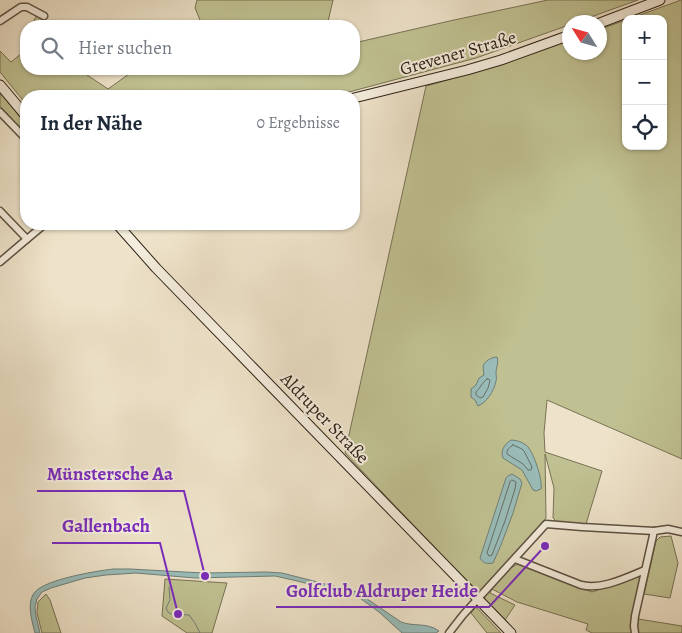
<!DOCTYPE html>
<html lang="de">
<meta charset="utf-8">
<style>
:root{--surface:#fff;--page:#f2f2f3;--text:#1f2937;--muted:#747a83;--line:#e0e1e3}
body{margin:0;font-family:Alegreya,serif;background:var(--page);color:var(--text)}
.controls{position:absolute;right:15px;top:15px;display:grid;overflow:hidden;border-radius:10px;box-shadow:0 1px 4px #0004}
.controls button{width:45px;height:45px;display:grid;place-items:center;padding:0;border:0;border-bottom:1px solid var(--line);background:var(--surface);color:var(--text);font:25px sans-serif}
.compass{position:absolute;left:562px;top:15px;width:45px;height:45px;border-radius:50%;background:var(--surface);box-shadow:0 1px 4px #0004;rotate:307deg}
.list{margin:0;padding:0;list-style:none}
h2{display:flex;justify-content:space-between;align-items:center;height:65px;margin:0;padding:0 20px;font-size:21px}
h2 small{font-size:16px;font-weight:400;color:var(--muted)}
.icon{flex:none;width:28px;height:28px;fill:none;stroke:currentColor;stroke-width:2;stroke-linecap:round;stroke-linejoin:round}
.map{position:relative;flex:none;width:682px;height:633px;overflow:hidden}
.search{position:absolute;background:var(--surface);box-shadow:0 1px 4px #0004;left:20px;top:20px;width:340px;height:55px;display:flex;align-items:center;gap:12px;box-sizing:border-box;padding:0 18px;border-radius:20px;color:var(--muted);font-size:19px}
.panel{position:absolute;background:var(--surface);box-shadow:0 1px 4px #0004;left:20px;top:90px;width:340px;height:140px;border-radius:20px}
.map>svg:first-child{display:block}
.green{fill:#c0c192;stroke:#777254}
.water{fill:#9abdba;stroke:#6f7f78}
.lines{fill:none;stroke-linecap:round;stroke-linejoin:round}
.shore{stroke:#647068;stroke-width:1}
.stream{stroke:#6f7f78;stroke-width:1}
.street-casing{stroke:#5e5243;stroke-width:9}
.secondary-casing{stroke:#2e2216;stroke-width:11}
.street{stroke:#f4eddd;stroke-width:6}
.secondary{stroke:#f4eddd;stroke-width:9}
.labels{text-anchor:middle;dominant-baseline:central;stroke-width:4;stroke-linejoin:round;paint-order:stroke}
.street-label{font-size:18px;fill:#2e2216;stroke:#f4eddd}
.leader{fill:none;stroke:#7b2cbf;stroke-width:2}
.callout-dot{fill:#7b2cbf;stroke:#f4eddd;stroke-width:2}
.callout-label{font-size:19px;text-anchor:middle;font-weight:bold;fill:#7b2cbf;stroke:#f4eddd;stroke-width:4;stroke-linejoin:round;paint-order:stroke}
</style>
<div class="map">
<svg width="682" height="633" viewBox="0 0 682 633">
<rect width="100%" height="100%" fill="#eee3ca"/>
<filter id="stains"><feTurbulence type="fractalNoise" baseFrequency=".004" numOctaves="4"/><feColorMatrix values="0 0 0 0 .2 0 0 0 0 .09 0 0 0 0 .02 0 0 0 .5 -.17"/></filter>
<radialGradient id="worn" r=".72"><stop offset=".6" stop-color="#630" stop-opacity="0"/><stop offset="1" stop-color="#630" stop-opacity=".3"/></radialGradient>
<!-- green -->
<g class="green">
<polygon points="197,0 333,0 327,26 192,26 200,20 195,8"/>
<polygon points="548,0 638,0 577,22 570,22 569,25 476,58 334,96 26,96 26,104 0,72 0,51 11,62 26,50 26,69 82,69 87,75 108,89 136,69 354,69 354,43 454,20"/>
<polygon points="681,0 682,0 682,459 547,400 544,433 545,452 602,471 586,524 557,522 553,518 554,488 545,454 546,518 479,594 345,453 426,86 500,65 569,40 570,52 600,52 600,29 626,20 626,146 663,146 663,19 629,19"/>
<polygon points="37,15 44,18 50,26 31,26"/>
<polygon points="0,93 26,124 26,134 0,106"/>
<polygon points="671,536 678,563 670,598 644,594 649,572 656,541 660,537"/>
<polygon points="520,563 576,586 592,592 636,577 639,577 641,580 631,623 632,633 592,633 586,630 588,624 517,602 492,589 490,593 515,605 505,620 485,600 484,594 506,570"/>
<polygon points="165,579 227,583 212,633 187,633 162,616"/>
<polygon points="46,594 50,600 61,633 42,633 37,613 38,602"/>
<polygon points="476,607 501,633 487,633 471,613"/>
<polygon points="638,619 682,626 682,633 637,633 636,626"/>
</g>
<!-- water -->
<g class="water">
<path d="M497,357C499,363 496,367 496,373C496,376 497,378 496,381C494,391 487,402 478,406L475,400L471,397V389L476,385L479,378L484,375C484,372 483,370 483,367C484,361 492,357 497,357Z"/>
<path d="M511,440C516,440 522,442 526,445C533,450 543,480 541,489L536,491L533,490L522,470L503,458C500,450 505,444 511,440Z"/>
<path d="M512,474L520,479L522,483L513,513L501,545L493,563C488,564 483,564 480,558L506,478L508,476Z"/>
<path d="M113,569H130L203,573L267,572L282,573L357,592L401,622C414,627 427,622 439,631L436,633H402L379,612L357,596L293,580L275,576L195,578L136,573L106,575L85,578L51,588L42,592L37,599L35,607L36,616L40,633H35C32,621 26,602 35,592C46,579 97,571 113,569Z"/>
</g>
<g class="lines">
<!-- shore -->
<g class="shore">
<path d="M487,379H489L490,381L488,388L483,397L480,398L476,395V392C481,387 481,384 487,379Z"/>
<path d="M513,445L522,449L524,451L532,467L531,470H528L523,464L507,454C506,450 510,447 513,445Z"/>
<polygon points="512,480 516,482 515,489 505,521 492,555 489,556 487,553 510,482"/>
</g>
<!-- stream -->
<polyline class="stream" points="169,587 170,600 166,608 168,612 171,614 189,615 195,623 200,633"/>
<defs>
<g id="street">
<polyline points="0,21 21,7 27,7 44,16"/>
<polyline points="0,112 26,139"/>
<polyline points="0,211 27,239 45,224"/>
<polyline points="0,262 27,239"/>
<path d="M515,559L581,585C602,590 625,578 645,570"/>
<polyline points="449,633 463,615 546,524 582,527 654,531 668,529 682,532"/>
<polyline points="635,633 634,626 635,616 654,531"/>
</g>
<g id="secondary">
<polyline points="600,23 660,0"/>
<polyline points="0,85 26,116"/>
<polyline points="354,98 467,70 501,60 570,35"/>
<polyline points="117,224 156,268 511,633"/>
</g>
</defs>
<!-- street casing -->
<use href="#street" class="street-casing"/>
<!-- secondary casing -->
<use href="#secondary" class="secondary-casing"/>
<!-- street -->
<use href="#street" class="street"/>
<!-- secondary -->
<use href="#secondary" class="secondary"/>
</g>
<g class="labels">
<!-- street labels -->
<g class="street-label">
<text transform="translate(458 53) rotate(-16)">Grevener Straße</text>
<text transform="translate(325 418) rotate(46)">Aldruper Straße</text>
</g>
</g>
<!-- callouts -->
<path class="leader" d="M205 576L184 491H37M178 614L160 543H52M545 546L489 607H276"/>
<g class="callout-dot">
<circle cx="205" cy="576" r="5"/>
<circle cx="178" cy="614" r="5"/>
<circle cx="545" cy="546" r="5"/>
</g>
<g class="callout-label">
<text x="110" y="480">Münstersche Aa</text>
<text x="106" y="532">Gallenbach</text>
<text x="382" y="597">Golfclub Aldruper Heide</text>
</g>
<rect width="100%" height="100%" filter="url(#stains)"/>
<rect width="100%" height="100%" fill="url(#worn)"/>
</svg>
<div class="controls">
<button>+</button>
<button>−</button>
<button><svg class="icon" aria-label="locate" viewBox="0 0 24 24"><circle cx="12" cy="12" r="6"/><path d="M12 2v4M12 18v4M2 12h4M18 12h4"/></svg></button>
</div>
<svg class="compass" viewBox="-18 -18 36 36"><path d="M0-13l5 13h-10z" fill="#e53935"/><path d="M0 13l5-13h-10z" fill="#747a83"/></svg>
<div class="search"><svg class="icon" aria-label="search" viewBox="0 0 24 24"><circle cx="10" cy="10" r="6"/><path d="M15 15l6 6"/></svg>Hier suchen</div>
<section class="panel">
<h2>In der Nähe<small>0 Ergebnisse</small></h2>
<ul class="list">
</ul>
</section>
</div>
